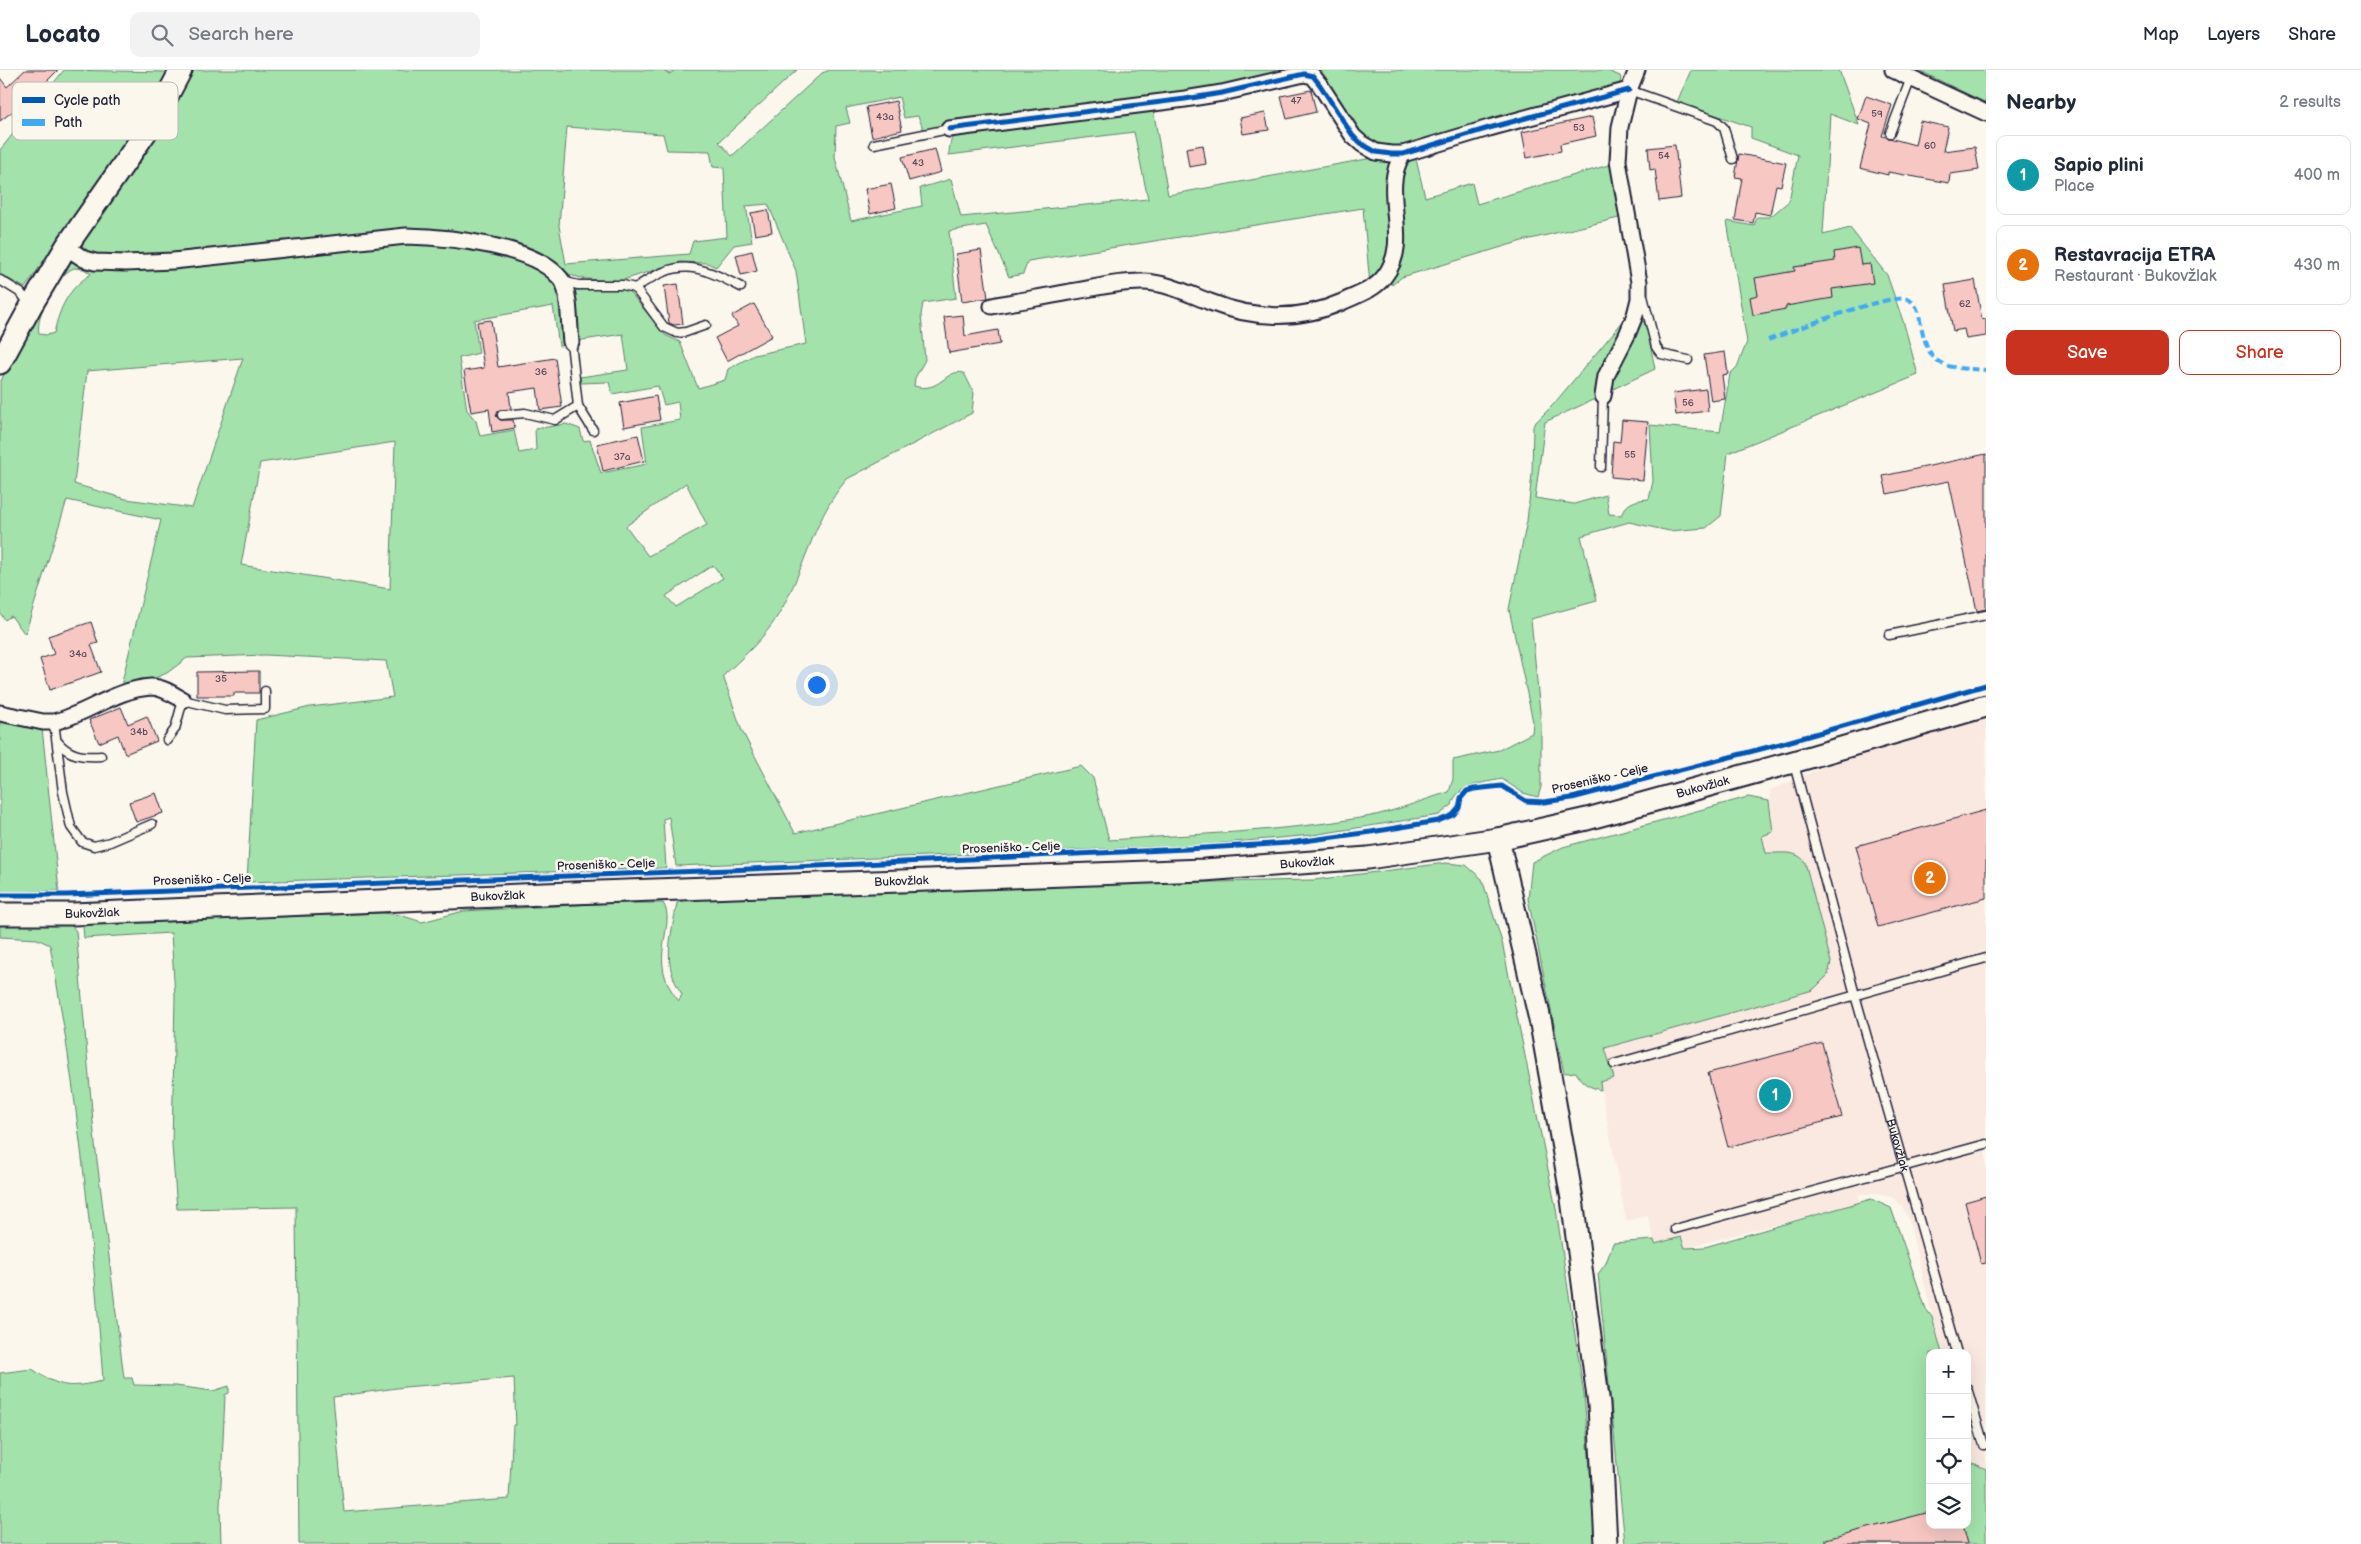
<!DOCTYPE html>
<meta charset="utf-8">
<style>
:root{--surface:#fff;--page:#f2f2f3;--text:#1f2937;--muted:#747a83;--line:#e0e1e3;--accent:#c8321e}
body{margin:0;font-family:"Balsamiq Sans",sans-serif;background:var(--page);color:var(--text)}
.controls{position:absolute;right:15px;bottom:15px;display:grid;overflow:hidden;border-radius:10px;box-shadow:0 5px 20px #0002}
.controls button{width:45px;height:45px;display:grid;place-items:center;padding:0;border:0;border-bottom:1px solid var(--line);background:var(--surface);color:var(--text);font:25px sans-serif}
.you{position:absolute;left:816px;top:614px;width:18px;height:18px;margin:-12px;border:4px solid #fff;border-radius:50%;background:#1a73e8;box-shadow:0 0 0 8px #1a73e833}
.badge{display:grid;place-items:center;width:32px;height:32px;border-radius:50%;background:var(--accent);color:#fff;font-size:16px;font-weight:700}
.pin{position:absolute;translate:-50% -50%;border:2px solid #fff;box-shadow:0 1px 5px #0006}
.list{margin:0;padding:0;list-style:none}
h2{display:flex;justify-content:space-between;align-items:center;height:65px;margin:0;padding:0 20px;font-size:21px}
h2 small{font-size:16px;font-weight:400;color:var(--muted)}
.list li{display:grid;grid-template-columns:32px 1fr auto;gap:15px;align-items:center;box-sizing:border-box;height:80px;margin:0 10px 10px;padding:0 10px;border:1px solid var(--line);border-radius:10px}
.list b{display:block;font-size:19px;white-space:nowrap}
.list p{margin:0;font-size:16px;white-space:nowrap;color:var(--muted)}
.list em{font-size:16px;font-style:normal;color:var(--muted)}
.actions{display:flex;gap:10px;padding:15px 20px}
.actions a{flex:1;padding:11px 0;border:1px solid var(--accent);border-radius:10px;text-align:center;font-size:18px;color:var(--accent)}
.actions .main{background:var(--accent);color:#fff}
.icon{flex:none;width:28px;height:28px;fill:none;stroke:currentColor;stroke-width:2;stroke-linecap:round;stroke-linejoin:round}
.map{position:relative;flex:none;width:1986px;height:1474px;overflow:hidden}
header{display:flex;align-items:center;gap:30px;box-sizing:border-box;height:70px;padding:0 25px;background:var(--surface);border-bottom:1px solid var(--line)}
header strong{font-size:24px}
nav{display:flex;gap:28px;margin-inline-start:auto;font-size:18px}
.search{width:350px;height:45px;background:var(--page);display:flex;align-items:center;gap:12px;box-sizing:border-box;padding:0 18px;border-radius:10px;color:var(--muted);font-size:19px}
main{display:flex}
aside{flex:1;background:var(--surface)}
.map>svg:first-child{display:block}
.built{fill:#fae9e0}
.green{fill:#a3e2aa;stroke:#628272;fill-rule:evenodd}
.building{fill:#f7c7c3;stroke:#22223b}
.lines{fill:none;stroke-linecap:round;stroke-linejoin:round}
.lane-casing{stroke:#22223b;stroke-width:11}
.street-casing{stroke:#22223b;stroke-width:19}
.secondary-casing{stroke:#22223b;stroke-width:25}
.lane{stroke:#fbf7ec;stroke-width:8}
.street{stroke:#fbf7ec;stroke-width:15}
.secondary{stroke:#fbf7ec;stroke-width:21}
.quiet{stroke:#3fa9f5;stroke-width:4;stroke-dasharray:8 4;stroke-linecap:butt}
.cycleway-casing{stroke:#fbf7ec;stroke-width:8}
.cycleway{stroke:#0057b8;stroke-width:5}
.labels{text-anchor:middle;dominant-baseline:central;stroke-width:5;stroke-linejoin:round;paint-order:stroke}
.number-label{font-size:10px;fill:#574b5d}
.street-label{font-size:12px;fill:#22223b;stroke:#fbf7ec}
.key{fill:#fbf7ec;stroke:#bab7b7;stroke-width:1}
.key-label{font-size:14px;fill:#22223b}
</style>
<header>
<strong>Locato</strong>
<div class="search"><svg class="icon" aria-label="search" viewBox="0 0 24 24"><circle cx="10" cy="10" r="6"/><path d="M15 15l6 6"/></svg>Search here</div>
<nav><a>Map</a><a>Layers</a><a>Share</a></nav>
</header>
<main>
<div class="map">
<svg width="1986" height="1474" viewBox="0 0 1986 1474">
<rect width="100%" height="100%" fill="#fbf7ec"/>
<filter id="ink" filterUnits="userSpaceOnUse"><feTurbulence type="fractalNoise" baseFrequency=".02" numOctaves="2"/><feDisplacementMap in="SourceGraphic" scale="10" xChannelSelector="R" yChannelSelector="G"/><feConvolveMatrix kernelMatrix="1 2 1 2 8 2 1 2 1" color-interpolation-filters="sRGB"/></filter>
<g filter="url(#ink)">
<!-- built -->
<polygon class="built" points="1986,647 1986,1399 1971,1392 1967,1377 1967,1283 1942,1283 1908,1148 1901,1135 1893,1128 1878,1123 1858,1124 1860,1133 1684,1178 1681,1168 1655,1174 1648,1146 1626,1151 1600,1012 1614,1008 1605,978 1807,922 1773,783 1766,783 1762,766 1773,762 1770,720 1835,692"/>
<!-- green -->
<g class="green">
<path d="M64,0L167,2C130,79 73,148 25,218L0,204V80Z"/>
<path d="M194,0H662L670,4L675,0H797L719,72L732,86L822,3L830,0H1303L1222,17L971,51L924,61L918,46L904,48L899,27L846,38L850,53L836,56L835,87L851,151L922,136L920,118L951,109L961,147L1148,129L1134,62L949,85C949,76 951,69 955,62L1153,38L1168,125L1378,87L1392,90L1391,188L1370,215L1363,138L1028,191L1023,204L1009,207L986,155L949,161L956,228L923,233L921,245L925,290L915,308L914,316C941,324 945,298 964,303L974,323L972,343L847,409C810,452 804,508 773,553C759,573 741,589 723,606L742,661L795,763L1081,696L1093,708L1109,770C1194,764 1281,762 1366,747C1394,742 1422,730 1449,722L1453,709V690L1499,680L1532,663L1533,652L1509,539L1527,451L1532,404L1533,355L1552,336L1624,250L1629,234L1633,232L1624,262L1597,309V328L1545,352L1535,428L1574,434L1606,425L1609,444L1621,445C1627,432 1635,430 1649,429L1653,411L1650,355L1720,362L1730,304L1737,297L1747,272L1727,151L1754,156L1757,147H1770L1789,131L1798,85L1751,68V57L1677,32L1691,0H1839L1859,55L1830,44L1823,165L1850,158L1887,205L1904,254L1918,305L1728,383L1721,446L1706,458L1669,461L1629,452L1581,466L1597,531L1531,549L1541,653V717L1538,727L1523,723L1502,709C1484,713 1456,714 1452,735L1439,745L1312,765L1201,775L676,796L669,747L663,749L666,798L247,812L256,650L310,637L393,627L386,591L265,585L187,588L167,603L150,610L121,616L161,450L67,430L25,564L11,546L5,550L0,543V313L17,276L65,194L73,192L96,197L408,169L471,177L533,194L559,215L567,275L559,276L553,236L474,250L479,283L459,288L467,340L476,351L480,366L514,360L519,383L536,380L535,359L566,354L580,359L583,371L590,370L601,403L647,394L642,357L680,350L678,332L664,335L658,316L612,324L609,312L581,313L580,307L628,300L623,264L576,271L572,225L577,220L619,217L629,221L665,265L680,272L698,318L725,310L728,299L754,285L806,274L796,201L768,134L746,136L752,172L734,175L716,197L707,193L680,192L620,211L586,209L573,206L538,187L466,166L97,189L83,180L82,171L159,62ZM567,57L663,64L667,80L710,81L713,97L724,98L727,167L693,171L689,184L566,194L559,156ZM74,198L84,199L91,204C68,219 60,237 54,263L47,265L39,264C35,245 56,205 74,198ZM243,288L192,438L126,429L74,414L87,301ZM395,372L390,519L241,495L260,393ZM686,413L707,455L648,486L626,456ZM713,495L723,508L676,537L666,526Z"/>
<polygon points="1307,0 1605,0 1620,6 1621,10 1619,15 1392,80 1366,72"/>
<polygon points="1918,0 1986,0 1986,33"/>
<polygon points="1415,85 1425,127 1472,113 1477,134 1612,94 1623,147 1522,171 1402,207 1392,215 1389,208 1397,99"/>
<polygon points="1643,251 1647,258 1655,299 1609,321 1611,304 1638,252"/>
<polygon points="0,648 42,658 59,821 0,822"/>
<path d="M1748,727L1769,731L1773,762L1762,766L1766,783C1779,784 1796,779 1805,792L1831,892L1828,905L1813,920L1605,978L1614,1008L1600,1012L1601,1020C1589,1017 1582,1014 1576,1002L1564,1003L1528,829L1532,792L1563,777Z"/>
<path d="M1446,793L1466,795L1482,809L1502,872L1556,1139L1584,1325L1596,1474H299L296,1137L177,1139L172,1076L175,926L171,863L84,868L83,857L90,854L383,843L400,845L422,852L464,841L612,833H663C678,855 644,891 679,931L682,924C661,893 671,868 677,833L682,830L1015,816L1314,810ZM514,1308L516,1355H513L509,1429L344,1442L333,1327L404,1317Z"/>
<path d="M0,854H66L72,856L76,861L95,1074L124,1308H132L134,1315L176,1316L213,1321L229,1316V1323L225,1325L220,1437L221,1474H0V1303L32,1299C62,1319 69,1318 103,1311C93,1165 76,1019 50,875L37,869L0,867Z"/>
<polygon points="1871,1129 1891,1138 1926,1239 1932,1247 1942,1283 1930,1283 1930,1455 1967,1455 1967,1377 1971,1392 1986,1399 1986,1474 1625,1474 1598,1204 1606,1193 1613,1173 1654,1170 1655,1174 1681,1167 1685,1178 1705,1177"/>
</g>
<!-- building -->
<g class="building">
<polygon points="25,0 58,0 29,29 0,51 0,8 7,17"/>
<polygon points="1311,20 1316,42 1287,49 1281,26"/>
<polygon points="1866,26 1892,35 1882,66 1915,75 1920,51 1948,57 1943,81 1975,77 1979,100 1950,104 1949,113 1888,102 1888,105 1860,98 1871,54 1858,49"/>
<polygon points="896,31 902,60 872,67 866,37"/>
<polygon points="1265,43 1269,60 1243,64 1240,48"/>
<polygon points="1592,47 1596,66 1560,74 1561,81 1527,88 1522,62"/>
<polygon points="1203,75 1206,94 1189,97 1186,78"/>
<polygon points="1675,75 1681,128 1659,131 1655,99 1650,100 1648,78"/>
<polygon points="935,79 941,102 909,111 902,87"/>
<polygon points="1739,84 1786,93 1781,116 1776,115 1770,145 1755,142 1753,153 1735,150 1742,108 1735,107"/>
<polygon points="891,114 896,138 870,144 865,119"/>
<polygon points="768,140 772,162 755,165 751,143"/>
<polygon points="1858,178 1861,195 1870,194 1873,213 1832,219 1833,228 1786,236 1786,239 1753,245 1750,227 1758,225 1755,208 1795,201 1794,197 1835,191 1834,182"/>
<polygon points="981,180 988,228 962,232 956,184"/>
<polygon points="752,181 757,201 741,205 736,185"/>
<polygon points="1975,210 1982,250 1986,249 1986,266 1966,269 1964,259 1953,261 1945,215"/>
<polygon points="678,214 683,254 674,255 669,253 664,216"/>
<polygon points="754,234 772,266 727,291 715,268 738,256 732,246"/>
<polygon points="963,245 965,266 998,260 1000,274 949,283 944,247"/>
<polygon points="491,250 498,297 555,288 562,337 540,340 537,318 509,322 511,339 499,340 496,346 500,350 513,350 515,358 492,362 489,339 471,342 464,301 484,298 477,252"/>
<polygon points="1725,282 1728,304 1722,305 1725,329 1711,331 1704,285"/>
<polygon points="1706,319 1708,341 1676,345 1673,323"/>
<polygon points="656,326 660,350 624,357 620,333"/>
<polygon points="1622,350 1648,352 1643,410 1611,407 1613,371 1620,372"/>
<polygon points="638,365 644,391 603,401 597,374"/>
<polygon points="1986,384 1986,539 1977,541 1949,411 1887,424 1883,406"/>
<polygon points="91,552 98,573 91,575 101,602 50,620 40,589 54,584 48,566"/>
<polygon points="259,601 259,623 234,623 234,626 197,626 197,602"/>
<polygon points="121,637 128,654 147,646 157,671 125,684 118,665 99,673 89,650"/>
<polygon points="156,723 163,743 136,752 129,732"/>
<polygon points="1986,740 1986,828 1878,857 1856,776"/>
<polygon points="1822,973 1842,1047 1728,1077 1708,1003"/>
<polygon points="1986,1126 1986,1193 1981,1194 1965,1132"/>
<polygon points="1930,1442 1930,1455 1963,1455 1968,1474 1826,1474 1826,1469"/>
</g>
<g class="lines">
<defs>
<g id="lane">
<polyline points="1629,20 1717,51 1724,58 1733,89"/>
<polyline points="1890,63 1911,8"/>
<polyline points="874,74 949,59"/>
<polyline points="0,210 21,223 29,234"/>
<polyline points="562,211 578,215 623,215 635,218 664,257 677,263 686,262 706,255"/>
<path d="M635,218C679,188 696,194 741,217"/>
<polyline points="1643,226 1656,277 1661,284 1688,290"/>
<polyline points="571,272 578,336 593,360"/>
<polyline points="502,345 525,343 555,350 578,336"/>
<polyline points="1601,397 1603,326"/>
<polyline points="1889,565 1986,545"/>
<polyline points="54,652 63,722 71,757 82,772 94,776 110,772 152,754"/>
<polyline points="167,670 175,659 183,630 225,640 265,639 265,621"/>
<path d="M57,671C69,686 82,687 101,686"/>
<path id="s1" d="M1794,694L1855,925L1957,1283"/>
<polyline points="1614,994 1986,888"/>
<polyline points="1675,1159 1986,1074"/>
<polyline points="1967,1318 1984,1375"/>
</g>
<g id="street">
<polyline points="1893,0 1986,43"/>
<polyline points="949,59 1185,29 1222,23 1304,4 1313,6 1320,15 1353,66 1362,74 1376,82 1391,84 1403,84 1489,58 1629,20"/>
<path d="M66,177L84,189L95,192L126,193L173,191L406,166C447,167 539,175 563,212C570,225 569,257 571,272"/>
<path d="M992,236C1018,231 1044,227 1070,222C1095,218 1120,211 1145,212C1167,213 1189,224 1210,232C1253,249 1299,251 1342,232C1357,225 1374,220 1384,207C1414,170 1378,122 1403,84"/>
<polyline points="1603,326 1606,306 1627,265 1635,245 1639,229 1639,212 1618,91 1620,57 1629,20 1637,0"/>
<path d="M0,643L43,652H54C87,644 116,619 151,617C163,617 174,625 183,630"/>
</g>
<g id="secondary">
<polyline points="0,293 31,236 66,177 155,49 181,0"/>
<polyline points="1498,769 1541,954 1572,1129 1599,1335 1606,1474"/>
<path id="s2" d="M0,844H73L544,824L1204,800L1368,788L1498,769L1587,749L1793,692L1986,636"/>
</g>
</defs>
<!-- lane casing -->
<use href="#lane" class="lane-casing"/>
<!-- street casing -->
<use href="#street" class="street-casing"/>
<!-- secondary casing -->
<use href="#secondary" class="secondary-casing"/>
<!-- lane -->
<use href="#lane" class="lane"/>
<!-- street -->
<use href="#street" class="street"/>
<!-- secondary -->
<use href="#secondary" class="secondary"/>
<!-- quiet -->
<path class="quiet" d="M1768,270C1790,262 1894,220 1910,230C1917,235 1919,243 1920,250C1929,299 1941,297 1986,300"/>
<defs>
<g id="cycleway">
<polyline points="949,59 1185,29 1222,23 1304,4 1313,6 1320,15 1353,66 1362,74 1376,82 1391,84 1403,84 1489,58 1629,20"/>
<polyline points="0,825 66,825 729,800 1187,779 1289,773 1371,762 1438,751 1453,745 1459,738 1461,728 1467,721 1474,719 1502,716 1526,731 1544,732 1572,728 1780,674 1986,615"/>
</g>
</defs>
<!-- cycleway casing -->
<use href="#cycleway" class="cycleway-casing"/>
<!-- cycleway -->
<use href="#cycleway" class="cycleway"/>
</g>
</g>
<g class="labels">
<!-- number labels -->
<g class="number-label">
<text x="1296" y="31">47</text>
<text x="1877" y="44">59</text>
<text x="885" y="47">43a</text>
<text x="1579" y="58">53</text>
<text x="1930" y="76">60</text>
<text x="1664" y="86">54</text>
<text x="918" y="93">43</text>
<text x="1965" y="234">62</text>
<text x="541" y="302">36</text>
<text x="1688" y="333">56</text>
<text x="1630" y="385">55</text>
<text x="622" y="387">37a</text>
<text x="78" y="584">34a</text>
<text x="221" y="609">35</text>
<text x="139" y="662">34b</text>
</g>
<!-- street labels -->
<g class="street-label">
<text transform="translate(1600 709) rotate(-13)">Proseniško - Celje</text>
<text stroke="none"><textPath href="#s2" startOffset="1712">Bukovžlak</textPath></text>
<text transform="translate(1011 778) rotate(-2)">Proseniško - Celje</text>
<text stroke="none"><textPath href="#s2" startOffset="1308">Bukovžlak</textPath></text>
<text transform="translate(606 795) rotate(-2)">Proseniško - Celje</text>
<text transform="translate(202 810) rotate(-2)">Proseniško - Celje</text>
<text stroke="none"><textPath href="#s2" startOffset="902">Bukovžlak</textPath></text>
<text stroke="none"><textPath href="#s2" startOffset="498">Bukovžlak</textPath></text>
<text stroke="none"><textPath href="#s2" startOffset="92">Bukovžlak</textPath></text>
<text stroke="none"><textPath href="#s1" startOffset="395">Bukovžlak</textPath></text>
</g>
</g>
<!-- legend -->
<rect x="12" y="12" width="166" height="58" rx="8" class="key"/>
<rect x="22" y="27" width="23" height="6" fill="#0057b8"/>
<rect x="22" y="49" width="23" height="7" fill="#3fa9f5"/>
<g class="key-label">
<text x="54" y="35">Cycle path</text>
<text x="54" y="57">Path</text>
</g>
</svg>
<div class="controls">
<button>+</button>
<button>−</button>
<button><svg class="icon" aria-label="locate" viewBox="0 0 24 24"><circle cx="12" cy="12" r="6"/><path d="M12 2v4M12 18v4M2 12h4M18 12h4"/></svg></button>
<button><svg class="icon" aria-label="layers" viewBox="0 0 24 24"><path d="M12 4l9 5-9 5-9-5zM3 14l9 5 9-5"/></svg></button>
</div>
<div class="you"></div>
<div class="pin badge" style="left:1775px;top:1025px;background:#0f9aa8">1</div>
<div class="pin badge" style="left:1930px;top:808px;background:#e8710a">2</div>
</div>
<aside>
<h2>Nearby<small>2 results</small></h2>
<ul class="list">
<li><span class="badge" style="background:#0f9aa8">1</span><div><b>Sapio plini</b><p>Place</p></div><em>400 m</em></li>
<li><span class="badge" style="background:#e8710a">2</span><div><b>Restavracija ETRA</b><p>Restaurant · Bukovžlak</p></div><em>430 m</em></li>
</ul>
<div class="actions"><a class="main">Save</a><a>Share</a></div>
</aside>
</main>
